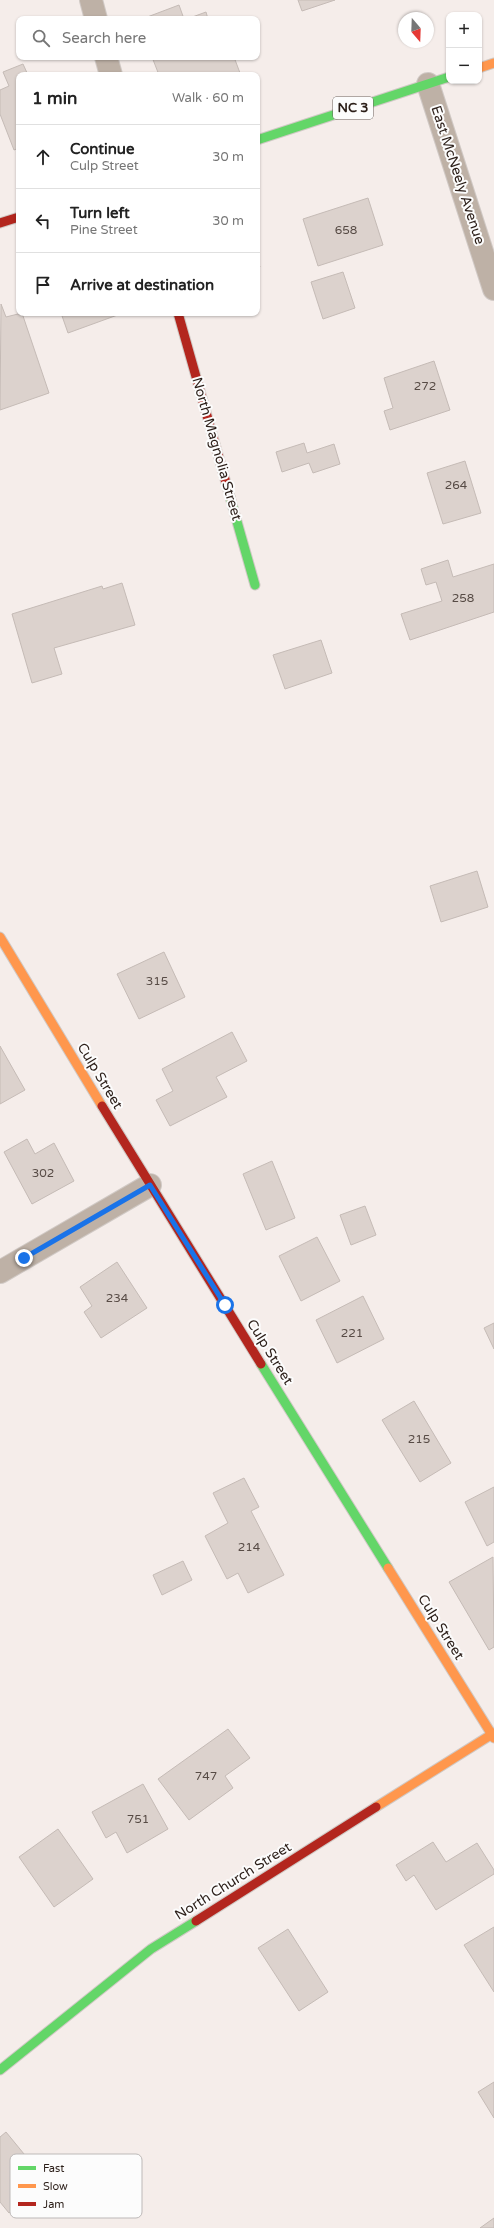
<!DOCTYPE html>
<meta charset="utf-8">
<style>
:root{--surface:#fff;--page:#f2f2f2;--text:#222;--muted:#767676;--line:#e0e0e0}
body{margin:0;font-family:"Varela Round",sans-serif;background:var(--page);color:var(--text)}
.controls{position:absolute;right:12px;top:12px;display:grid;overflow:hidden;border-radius:8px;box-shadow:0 1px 3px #0004}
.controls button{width:36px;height:36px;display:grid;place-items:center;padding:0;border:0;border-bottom:1px solid var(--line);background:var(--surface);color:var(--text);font:20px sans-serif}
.compass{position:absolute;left:398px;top:12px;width:36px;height:36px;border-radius:50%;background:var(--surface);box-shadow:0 1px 3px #0004;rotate:161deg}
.stop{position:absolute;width:12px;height:12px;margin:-9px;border:3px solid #1a73e8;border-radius:50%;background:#fff}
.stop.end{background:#1a73e8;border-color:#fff;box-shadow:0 1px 4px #0008}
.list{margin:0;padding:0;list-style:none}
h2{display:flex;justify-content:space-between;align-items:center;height:52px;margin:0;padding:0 16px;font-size:17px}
h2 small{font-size:13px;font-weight:400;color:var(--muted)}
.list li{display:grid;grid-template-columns:26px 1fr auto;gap:12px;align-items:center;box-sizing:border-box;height:64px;padding:0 16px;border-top:1px solid var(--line)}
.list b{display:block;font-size:15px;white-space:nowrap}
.list p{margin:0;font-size:13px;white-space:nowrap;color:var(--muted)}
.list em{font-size:13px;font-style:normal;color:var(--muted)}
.icon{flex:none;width:22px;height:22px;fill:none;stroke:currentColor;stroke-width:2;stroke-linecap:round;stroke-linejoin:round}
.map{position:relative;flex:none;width:494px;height:2228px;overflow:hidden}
.search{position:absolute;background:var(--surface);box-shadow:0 1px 3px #0004;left:16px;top:16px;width:244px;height:44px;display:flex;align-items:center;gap:10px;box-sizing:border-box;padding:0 14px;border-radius:8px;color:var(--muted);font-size:15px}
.panel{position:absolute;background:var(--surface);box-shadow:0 1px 3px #0004;left:16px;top:72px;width:244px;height:244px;border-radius:8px}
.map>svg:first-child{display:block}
.building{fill:#dcd2cd;stroke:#c5bbb6}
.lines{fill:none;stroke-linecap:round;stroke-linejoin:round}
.street-casing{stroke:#d0c9c5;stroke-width:24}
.fast-casing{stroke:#d0c9c5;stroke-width:11}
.slow-casing{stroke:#d0c9c5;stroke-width:11}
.jam-casing{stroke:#d0c9c5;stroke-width:11}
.street{stroke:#beb1a6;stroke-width:22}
.fast{stroke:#63d668;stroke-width:9}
.slow{stroke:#ff974d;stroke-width:9}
.jam{stroke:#b3261e;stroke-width:9}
.route{stroke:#1a73e8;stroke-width:5}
.labels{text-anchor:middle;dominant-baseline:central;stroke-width:4;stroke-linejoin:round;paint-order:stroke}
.number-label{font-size:12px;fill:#574b45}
.shield{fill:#fcfcfc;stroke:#6a615c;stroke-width:1}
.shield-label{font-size:13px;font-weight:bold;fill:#2b1e18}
.street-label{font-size:14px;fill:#2b1e18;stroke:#fcfcfc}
.key{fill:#fcfcfc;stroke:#bdb9b8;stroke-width:1}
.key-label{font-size:11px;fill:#2b1e18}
</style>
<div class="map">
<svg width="494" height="2228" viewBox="0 0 494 2228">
<rect width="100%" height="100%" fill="#f5edea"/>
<!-- building -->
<g class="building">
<polygon points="298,0 335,0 302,11"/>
<polygon points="179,5 184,19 142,19"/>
<polygon points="206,12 208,19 187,19"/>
<polygon points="152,57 234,57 240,73 236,75 159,75"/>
<polygon points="23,64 28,75 19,75 19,148 14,150 0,114 0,90 9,86 3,72"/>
<polygon points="368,198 383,245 318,266 303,219"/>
<polygon points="257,259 260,267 257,268"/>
<polygon points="343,272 355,308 323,319 311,282"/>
<polygon points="1,304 6,317 22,313 49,393 0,410"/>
<polygon points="61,313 123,313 68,333"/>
<polygon points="434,361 450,410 390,430 384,411 393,408 384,378"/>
<polygon points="304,443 307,453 334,444 340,464 313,473 309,463 282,472 276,452"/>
<polygon points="465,461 481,513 443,524 427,473"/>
<polygon points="448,560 453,577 494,564 494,612 410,640 401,614 442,601 436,582 426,585 421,569"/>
<polygon points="122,583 135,625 54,648 62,674 32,683 12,614 102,586 103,589"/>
<polygon points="321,640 332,673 285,689 273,655"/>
<polygon points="477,871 488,907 441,922 430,886"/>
<polygon points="164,952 185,997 139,1019 117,974"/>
<polygon points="232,1032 247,1061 216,1077 227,1097 170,1126 156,1100 173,1091 162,1069"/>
<polygon points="0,1046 25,1090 0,1104"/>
<polygon points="27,1139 35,1154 54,1143 74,1181 32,1204 4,1152"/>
<polygon points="272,1161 295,1218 266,1230 243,1174"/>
<polygon points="365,1206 376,1235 351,1245 340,1215"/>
<polygon points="317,1237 340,1281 301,1301 279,1256"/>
<polygon points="117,1262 147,1308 101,1338 84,1312 92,1306 80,1287"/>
<polygon points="363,1296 384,1339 337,1363 316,1320"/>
<polygon points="494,1323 494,1349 484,1328"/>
<polygon points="414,1401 451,1463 420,1482 382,1420"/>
<polygon points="244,1478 259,1507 251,1511 284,1575 248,1593 238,1573 227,1579 205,1536 228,1523 213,1493"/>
<polygon points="494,1487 494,1542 487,1546 465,1502"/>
<polygon points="493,1557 494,1647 489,1650 449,1582"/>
<polygon points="183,1561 192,1580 162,1595 153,1575"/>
<polygon points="228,1729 250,1758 225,1776 233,1788 189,1820 158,1779"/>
<polygon points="143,1784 168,1829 127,1853 116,1832 106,1838 92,1812"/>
<polygon points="58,1829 93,1879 54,1907 19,1857"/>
<polygon points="433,1842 446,1862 477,1843 494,1870 494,1874 436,1910 414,1875 406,1881 396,1865"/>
<polygon points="494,1927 494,1992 464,1945"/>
<polygon points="288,1929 328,1992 299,2011 258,1948"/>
<polygon points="494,2082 494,2118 478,2092"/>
<polygon points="6,2132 47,2182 9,2213 0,2202 0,2137"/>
<polygon points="494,2218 494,2228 480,2228"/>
</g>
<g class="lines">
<defs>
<g id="street">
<polyline points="91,0 96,19"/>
<polyline points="106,57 111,75"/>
<polyline points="428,84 494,289"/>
<polyline points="0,1272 150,1185"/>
</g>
<g id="fast">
<polyline points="257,140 449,77"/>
<polyline points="230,497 255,585"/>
<polyline points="261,1364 388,1568"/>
<polyline points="0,2070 151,1949 196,1921"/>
</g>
<g id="slow">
<polyline points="479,68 494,63"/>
<polyline points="0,937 102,1106"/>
<polyline points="388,1568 494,1738"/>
<polyline points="376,1807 494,1733"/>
</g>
<g id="jam">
<polyline points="0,223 19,217"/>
<polyline points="178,313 230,497"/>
<polyline points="102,1106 261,1364"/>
<polyline points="196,1921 376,1807"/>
</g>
</defs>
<!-- street casing -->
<use href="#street" class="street-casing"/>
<!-- fast casing -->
<use href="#fast" class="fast-casing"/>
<!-- slow casing -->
<use href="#slow" class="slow-casing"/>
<!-- jam casing -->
<use href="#jam" class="jam-casing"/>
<!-- street -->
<use href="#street" class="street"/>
<!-- fast -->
<use href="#fast" class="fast"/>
<!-- slow -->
<use href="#slow" class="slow"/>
<!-- jam -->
<use href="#jam" class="jam"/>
</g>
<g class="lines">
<!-- route -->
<polyline class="route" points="24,1258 150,1185 225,1305"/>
</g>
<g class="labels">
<!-- number labels -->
<g class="number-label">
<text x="346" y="230">658</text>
<text x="425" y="386">272</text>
<text x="456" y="485">264</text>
<text x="463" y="598">258</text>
<text x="157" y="981">315</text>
<text x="43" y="1173">302</text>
<text x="117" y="1298">234</text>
<text x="352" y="1333">221</text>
<text x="419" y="1439">215</text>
<text x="249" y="1547">214</text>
<text x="206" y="1776">747</text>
<text x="138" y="1819">751</text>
</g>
<!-- shield labels -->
<rect class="shield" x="333" y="97" width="40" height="22" rx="3"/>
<g class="shield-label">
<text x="353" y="108">NC 3</text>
</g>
<!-- street labels -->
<g class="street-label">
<text transform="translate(458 175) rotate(72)">East McNeely Avenue</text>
<text transform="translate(217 449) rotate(74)">North Magnolia Street</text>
<text transform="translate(100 1076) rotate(59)">Culp Street</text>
<text transform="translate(270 1352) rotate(58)">Culp Street</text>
<text transform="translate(441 1627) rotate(58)">Culp Street</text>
<text transform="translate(233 1881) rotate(-32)">North Church Street</text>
</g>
</g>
<!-- legend -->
<rect x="10" y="2154" width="132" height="64" rx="6" class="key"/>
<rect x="18" y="2166" width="18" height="4" fill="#63d668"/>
<rect x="18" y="2184" width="18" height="4" fill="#ff974d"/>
<rect x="18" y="2202" width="18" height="4" fill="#b3261e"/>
<g class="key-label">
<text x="43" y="2172">Fast</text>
<text x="43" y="2190">Slow</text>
<text x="43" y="2208">Jam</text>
</g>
</svg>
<div class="controls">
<button>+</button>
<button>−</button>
</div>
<svg class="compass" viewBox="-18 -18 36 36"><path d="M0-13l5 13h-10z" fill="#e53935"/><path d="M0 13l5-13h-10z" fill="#767676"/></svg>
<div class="stop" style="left:225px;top:1305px"></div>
<div class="stop end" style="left:24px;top:1258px"></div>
<div class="search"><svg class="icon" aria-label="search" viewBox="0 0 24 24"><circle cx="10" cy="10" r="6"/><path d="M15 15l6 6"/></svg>Search here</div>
<section class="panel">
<h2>1 min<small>Walk · 60 m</small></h2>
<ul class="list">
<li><svg class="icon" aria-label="ahead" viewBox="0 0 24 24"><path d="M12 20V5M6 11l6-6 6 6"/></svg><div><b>Continue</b><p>Culp Street</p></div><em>30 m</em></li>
<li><svg class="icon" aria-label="left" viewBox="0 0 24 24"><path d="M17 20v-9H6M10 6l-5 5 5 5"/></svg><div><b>Turn left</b><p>Pine Street</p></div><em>30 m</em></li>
<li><svg class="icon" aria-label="arrive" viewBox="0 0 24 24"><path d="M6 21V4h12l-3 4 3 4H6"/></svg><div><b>Arrive at destination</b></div></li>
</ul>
</section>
</div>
